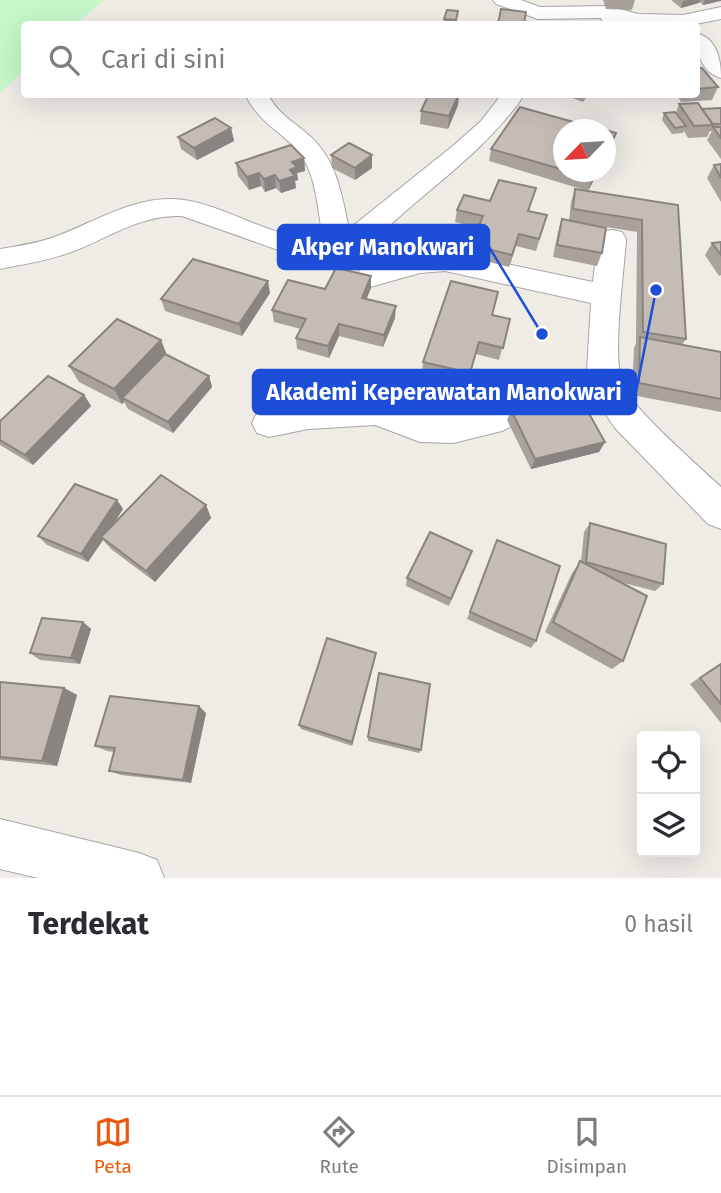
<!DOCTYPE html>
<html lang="id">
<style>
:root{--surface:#fff;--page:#f2f2f3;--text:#2b2b33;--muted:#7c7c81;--line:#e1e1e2;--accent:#ea580c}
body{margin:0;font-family:"Fira Sans",sans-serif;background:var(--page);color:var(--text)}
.controls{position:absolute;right:21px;bottom:21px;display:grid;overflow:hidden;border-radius:7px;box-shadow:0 7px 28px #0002}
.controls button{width:63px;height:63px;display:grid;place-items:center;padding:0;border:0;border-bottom:2px solid var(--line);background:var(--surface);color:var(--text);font:35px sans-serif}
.compass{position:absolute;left:553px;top:119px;width:63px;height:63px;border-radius:50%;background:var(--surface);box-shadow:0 7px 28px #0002;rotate:245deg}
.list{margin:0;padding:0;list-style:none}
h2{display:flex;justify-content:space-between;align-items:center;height:91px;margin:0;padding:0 28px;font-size:30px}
h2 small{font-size:23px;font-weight:400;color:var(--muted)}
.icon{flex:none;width:38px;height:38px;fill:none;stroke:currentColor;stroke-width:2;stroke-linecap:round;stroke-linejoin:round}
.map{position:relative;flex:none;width:721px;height:878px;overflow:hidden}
.search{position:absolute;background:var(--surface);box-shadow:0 7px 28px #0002;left:21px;right:21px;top:21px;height:77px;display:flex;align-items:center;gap:18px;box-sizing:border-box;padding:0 24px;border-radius:7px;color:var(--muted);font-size:26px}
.sheet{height:217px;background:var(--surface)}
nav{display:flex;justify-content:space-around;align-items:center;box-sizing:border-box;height:98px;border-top:2px solid var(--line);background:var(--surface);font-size:19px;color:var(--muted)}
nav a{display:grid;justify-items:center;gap:4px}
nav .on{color:var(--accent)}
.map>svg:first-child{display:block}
.park{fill:#c5f7c9}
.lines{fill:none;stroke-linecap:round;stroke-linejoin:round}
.minor-casing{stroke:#a6a6a6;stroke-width:2}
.minor{fill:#fff;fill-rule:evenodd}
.wall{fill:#a9a29c}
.shaded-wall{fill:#89847f}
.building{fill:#c4bcb5;stroke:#89847f;stroke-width:2}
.leader{fill:none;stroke:#1d4ed8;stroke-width:2.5}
.callout-dot{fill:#1d4ed8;stroke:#fff;stroke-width:2.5}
.callout{fill:#1d4ed8;stroke:#1d4ed8;stroke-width:2.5}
.callout-label{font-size:23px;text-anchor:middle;font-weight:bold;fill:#fff}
</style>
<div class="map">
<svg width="721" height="878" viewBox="0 0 721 878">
<rect width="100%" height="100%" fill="#efece6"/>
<!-- park -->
<polygon class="park" points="0,0 104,0 76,24 24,24 24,71 0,93"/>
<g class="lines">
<defs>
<g id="minor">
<polygon points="493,0 521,0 540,7 609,6 638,14 683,15 721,7 721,19 696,24 604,24 601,18 538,19 496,4"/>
<path d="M696,33C717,38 721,60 721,78C701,73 696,51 696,33Z"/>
<path d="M245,94H268C277,114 296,123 311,137C337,161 342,196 349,229L454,145L481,121L502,94H525C495,138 454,170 414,204C396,219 379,237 358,247C341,256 321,258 301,258L182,216C142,214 110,237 74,251C50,260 25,264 0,269V249C19,246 39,243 57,236C94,222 133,197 174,199C223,201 274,243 323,238C318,212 317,181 303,158C288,134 260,126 245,94Z"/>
<path d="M612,230L622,232L626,239C624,273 612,354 622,383C629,406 700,467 721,487V529L708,524L615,428L593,396L565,399L502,431L453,443L420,442L375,425L308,429L269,437L257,433L252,423L257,413L308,401L377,397L421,414L453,415L484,408L548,378L587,370L591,303L445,271L420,273L370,287L360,284L355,277L360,270C388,261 416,253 445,251L593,282L598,239L602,232Z"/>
<polygon points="0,819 139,853 157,860 164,878 38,878 0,869"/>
</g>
</defs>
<!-- minor casing -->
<use href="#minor" class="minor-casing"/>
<!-- minor -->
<use href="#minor" class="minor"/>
</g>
<!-- wall -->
<g class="wall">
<polygon points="603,0 635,0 632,10 606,9"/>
<polygon points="671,0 721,0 703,5 700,2 681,8"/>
<polygon points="457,17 455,24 444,24 444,19"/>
<polygon points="696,59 699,63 697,68 718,87 712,100 681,102 676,94 696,94"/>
<polygon points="459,94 458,105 448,129 420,124 421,111"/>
<polygon points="561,94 589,94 583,102"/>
<polygon points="679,104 702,109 721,108 721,159 707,140 712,131 710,131 707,137 688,138 684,131 683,133 672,134 662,120 664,113 676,113"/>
<polygon points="231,128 234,141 197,160 181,149 178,137"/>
<polygon points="564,130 564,172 598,172 588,191 489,161 491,149"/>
<polygon points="331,155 372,168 355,180 332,168"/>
<polygon points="304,158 305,171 297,173 298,180 295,181 296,188 281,193 276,188 265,192 261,186 249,190 238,176 236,163"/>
<polygon points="721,164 721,202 707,178 714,165"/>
<polygon points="536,188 529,211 547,215 536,251 516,246 509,267 469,257 471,245 478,228 455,222 457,210"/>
<polygon points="575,189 678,205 686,339 682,345 721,352 721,412 632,395 634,348 636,343 637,232 594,225 602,253 597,266 553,257 558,232 562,219 569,221 571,202"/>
<polygon points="721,242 721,275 719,276 705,255 712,243"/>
<polygon points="371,288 366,299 395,318 383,347 339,336 329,358 297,349 296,338 301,329 274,322 272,310 325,289"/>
<polygon points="270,293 242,336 165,311 161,299"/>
<polygon points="492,315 510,319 499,360 476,354 467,384 422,373 423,362"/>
<polygon points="161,340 167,355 209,376 212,387 173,433 128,409 124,402 122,404 79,382 69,366"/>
<polygon points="84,395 91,406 33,465 0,445 0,421"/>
<polygon points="511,410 605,442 599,452 531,469 507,420"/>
<polygon points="117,500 123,509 114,523 206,505 211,518 155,582 111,549 103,540 88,562 47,545 38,536"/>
<polygon points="590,523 663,584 655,591 620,582 623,661 612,669 545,632 572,573 581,561 584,532"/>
<polygon points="497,540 536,641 531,648 467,619"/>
<polygon points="469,560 449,606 406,586 407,578"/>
<polygon points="83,622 91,629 80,664 40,660 30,653"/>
<polygon points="375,659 352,746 301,729 299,725"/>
<polygon points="721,663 721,723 690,684"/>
<polygon points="0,682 64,688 77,695 57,766 0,760"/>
<polygon points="206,713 191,783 121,775 109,771 114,752 107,751 95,746"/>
<polygon points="368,737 421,750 419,753 368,741"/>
</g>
<!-- shaded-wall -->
<g class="shaded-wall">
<polygon points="689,0 701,0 699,3 681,8 683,1"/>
<polygon points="705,0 721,0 721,1 703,5"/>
<polygon points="459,94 458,105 448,129 449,116"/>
<polygon points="231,128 234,141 197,160 194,148"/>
<polygon points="616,133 612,146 606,158 606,153"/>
<polygon points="372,155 372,168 355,180 355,168"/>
<polygon points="304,158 305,171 297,173 298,180 295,181 296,188 281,193 279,181 290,170 292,162"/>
<polygon points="596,172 598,172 588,191 592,179"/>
<polygon points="259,173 261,186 249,190 247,177"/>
<polygon points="275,175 276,188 265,192 264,179"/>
<polygon points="519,234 516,246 509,267 512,255"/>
<polygon points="371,276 371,288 362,310 362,298"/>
<polygon points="268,281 270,293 242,336 239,324"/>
<polygon points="396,306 395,318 383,347 384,335"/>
<polygon points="339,324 339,336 329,358 328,346"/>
<polygon points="161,340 167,356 122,398 124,402 122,404 114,389"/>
<polygon points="209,376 212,387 173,433 168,422"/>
<polygon points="84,395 91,406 33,465 25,455"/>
<polygon points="605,442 599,452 531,469 535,459"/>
<polygon points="117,500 123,509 104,539 101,537 103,540 88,562 81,554"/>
<polygon points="206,505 211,518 155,582 146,571"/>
<polygon points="83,622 91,629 80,664 71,658"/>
<polygon points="376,653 375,659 352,746 352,742"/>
<polygon points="64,688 77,695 57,766 42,761"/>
<polygon points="199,706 206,713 191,783 183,780"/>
</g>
<!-- building -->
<g class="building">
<polygon points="501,9 526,12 524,24 498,24"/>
<polygon points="447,10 458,11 456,20 444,19"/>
<polygon points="696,68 702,68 718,87 696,89"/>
<polygon points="429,94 459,94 449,116 421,111"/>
<polygon points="698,103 713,125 694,126 679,104"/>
<polygon points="520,107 602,130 564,130 564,170 491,149"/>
<polygon points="721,108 721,124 713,124 702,109"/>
<polygon points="675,112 686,126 675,128 664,113"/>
<polygon points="215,118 231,128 194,148 178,137"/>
<polygon points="713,127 721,127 721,138"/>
<polygon points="606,130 616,133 606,153"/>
<polygon points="349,143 372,155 355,168 331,155"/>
<polygon points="291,145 304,158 292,162 297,167 290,170 295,176 279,181 275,175 264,179 259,173 247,177 236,163"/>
<polygon points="721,164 721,178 714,165"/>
<polygon points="568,172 596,172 592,179"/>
<polygon points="499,180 536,188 528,211 547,215 539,239 519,234 512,255 471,245 483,216 457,210 464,195 490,201"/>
<polygon points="575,189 678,205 686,339 643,332 642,220 573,209"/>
<polygon points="562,219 606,228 602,253 557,245"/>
<polygon points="721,242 721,255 712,243"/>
<polygon points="193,259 268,281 239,324 161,299"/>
<polygon points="336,268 371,276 362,298 396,306 384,335 339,324 328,346 296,338 306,319 272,310 288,280 325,289"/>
<polygon points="451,281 498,292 492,315 510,319 503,348 479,342 470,373 423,362"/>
<polygon points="117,319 161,340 114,389 69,366"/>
<polygon points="640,337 721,352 721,399 639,383"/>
<polygon points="165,354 209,376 168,422 122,398"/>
<polygon points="48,376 84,395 25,455 0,440 0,421"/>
<polygon points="578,394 605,442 535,459 511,410"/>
<polygon points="161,475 206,505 146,571 101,537"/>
<polygon points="75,484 117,500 81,554 38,536"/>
<polygon points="590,523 666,544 663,584 586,562"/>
<polygon points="430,532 472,551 451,599 407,578"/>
<polygon points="497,540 560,566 536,641 470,612"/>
<polygon points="580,561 647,596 623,661 553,622"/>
<polygon points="42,618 83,622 71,658 30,653"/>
<polygon points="327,638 376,653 352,742 299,725"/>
<polygon points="721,664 721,704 700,678"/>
<polygon points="379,673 430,684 421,750 368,737"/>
<polygon points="0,682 64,688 42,761 0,757"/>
<polygon points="110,696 199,706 183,780 109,771 115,748 95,746"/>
</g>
<!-- callouts -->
<path class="leader" d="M542 334L489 247M656 290L636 392"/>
<g class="callout-dot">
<circle cx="542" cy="334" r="7"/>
<circle cx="656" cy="290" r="7"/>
</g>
<g class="callout">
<rect x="278" y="225" width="211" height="44" rx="7"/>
<rect x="253" y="370" width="383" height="44" rx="7"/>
</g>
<g class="callout-label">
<text x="383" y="255">Akper Manokwari</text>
<text x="444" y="400">Akademi Keperawatan Manokwari</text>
</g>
</svg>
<div class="controls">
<button><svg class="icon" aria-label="locate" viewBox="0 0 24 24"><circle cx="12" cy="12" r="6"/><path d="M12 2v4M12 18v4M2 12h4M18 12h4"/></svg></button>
<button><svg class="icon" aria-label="layers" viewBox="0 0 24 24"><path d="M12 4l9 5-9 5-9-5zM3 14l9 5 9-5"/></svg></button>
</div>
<svg class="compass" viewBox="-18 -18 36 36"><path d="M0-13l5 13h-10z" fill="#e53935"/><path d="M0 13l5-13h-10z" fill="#7c7c81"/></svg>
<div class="search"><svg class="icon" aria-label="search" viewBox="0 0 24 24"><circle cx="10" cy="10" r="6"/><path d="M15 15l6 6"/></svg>Cari di sini</div>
</div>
<section class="sheet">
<h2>Terdekat<small>0 hasil</small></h2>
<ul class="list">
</ul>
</section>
<nav>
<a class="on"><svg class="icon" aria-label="map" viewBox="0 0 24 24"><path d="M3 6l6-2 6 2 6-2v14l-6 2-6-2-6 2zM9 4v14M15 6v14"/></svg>Peta</a>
<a><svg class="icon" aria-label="directions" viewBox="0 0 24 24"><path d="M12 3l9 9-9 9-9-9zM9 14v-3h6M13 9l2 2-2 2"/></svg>Rute</a>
<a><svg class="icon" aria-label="saved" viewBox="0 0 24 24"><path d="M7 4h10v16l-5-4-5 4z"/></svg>Disimpan</a>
</nav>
